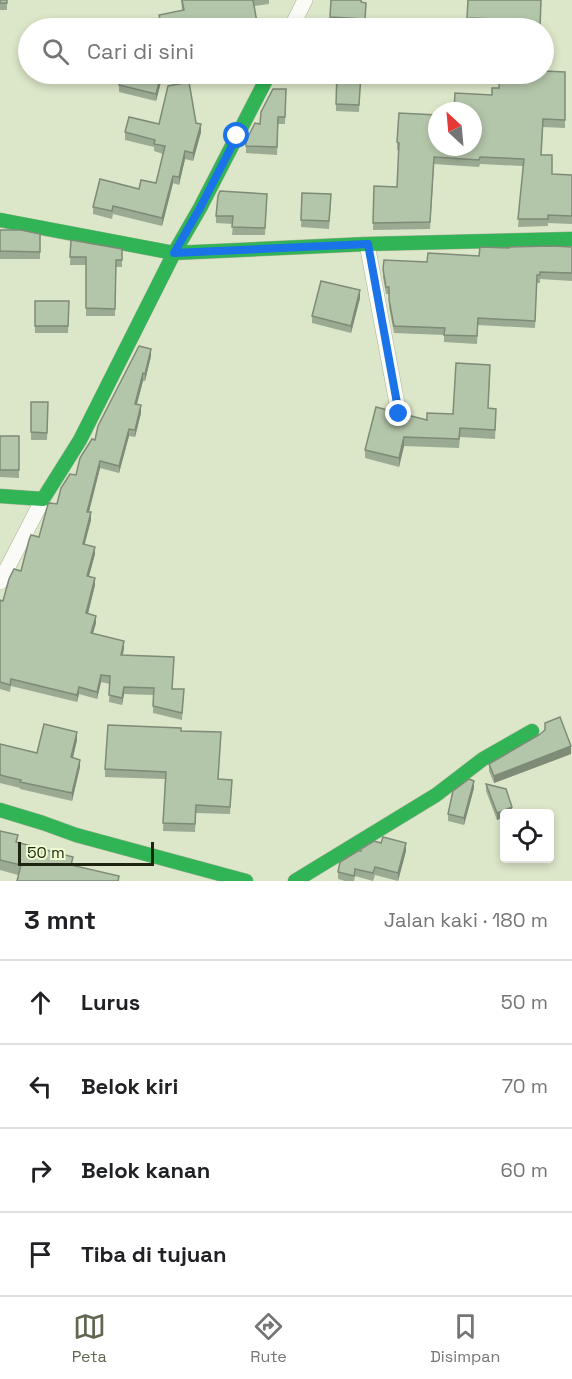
<!DOCTYPE html>
<html lang="id">
<meta charset="utf-8">
<style>
:root{--surface:#fff;--page:#f6f6f6;--text:#202124;--muted:#757577;--line:#e0e0e0;--accent:#606850}
body{margin:0;font-family:"Space Grotesk",sans-serif;background:var(--page);color:var(--text)}
.controls{position:absolute;right:18px;bottom:18px;display:grid;overflow:hidden;border-radius:6px;box-shadow:0 3px 9px #0003}
.controls button{width:54px;height:54px;display:grid;place-items:center;padding:0;border:0;border-bottom:2px solid var(--line);background:var(--surface);color:var(--text);font:30px sans-serif}
.compass{position:absolute;left:428px;top:102px;width:54px;height:54px;border-radius:50%;background:var(--surface);box-shadow:0 3px 9px #0003;rotate:334deg}
.scale{position:absolute;left:18px;bottom:15px;width:136px;box-sizing:border-box;padding-left:6px;border:3px solid #1d240f;border-top:0;font-size:16px;line-height:21px;white-space:nowrap;color:#1d240f;-webkit-text-stroke:4px #efffd2;paint-order:stroke}
.stop{position:absolute;width:18px;height:18px;margin:-14px;border:4px solid #1a73e8;border-radius:50%;background:#fff}
.stop.end{background:#1a73e8;border-color:#fff;box-shadow:0 2px 6px #0008}
.list{margin:0;padding:0;list-style:none}
h2{display:flex;justify-content:space-between;align-items:center;height:78px;margin:0;padding:0 24px;font-size:26px}
h2 small{font-size:20px;font-weight:400;color:var(--muted)}
.list li{display:grid;grid-template-columns:39px 1fr auto;gap:18px;align-items:center;box-sizing:border-box;height:84px;padding:0 24px;border-top:2px solid var(--line)}
.list b{display:block;font-size:22px;white-space:nowrap}
.list em{font-size:20px;font-style:normal;color:var(--muted)}
.icon{flex:none;width:33px;height:33px;fill:none;stroke:currentColor;stroke-width:2;stroke-linecap:round;stroke-linejoin:round}
.map{position:relative;flex:none;width:572px;height:881px;overflow:hidden}
.search{position:absolute;background:var(--surface);box-shadow:0 3px 9px #0003;left:18px;right:18px;top:18px;height:66px;display:flex;align-items:center;gap:15px;box-sizing:border-box;padding:0 21px;border-radius:33px;color:var(--muted);font-size:22px}
.sheet{height:414px;background:var(--surface)}
nav{display:flex;justify-content:space-around;align-items:center;box-sizing:border-box;height:84px;border-top:2px solid var(--line);background:var(--surface);font-size:16px;color:var(--muted)}
nav a{display:grid;justify-items:center;gap:3px}
nav .on{color:var(--accent)}
.map>svg:first-child{display:block}
.lines{fill:none;stroke-linecap:round;stroke-linejoin:round}
.street-casing{stroke:#a8b098;stroke-width:16}
.fast-casing{stroke:#a8b098;stroke-width:15}
.street{stroke:#fafbf7;stroke-width:15}
.fast{stroke:#30b455;stroke-width:14}
.wall{fill:#9baa92}
.shaded-wall{fill:#7e8b77}
.building{fill:#b4c6aa;stroke:#7e8b77;stroke-width:1.5}
.route{stroke:#1a73e8;stroke-width:8}
</style>
<div class="map">
<svg width="572" height="881" viewBox="0 0 572 881">
<rect width="100%" height="100%" fill="#dce6c8"/>
<g class="lines">
<defs>
<g id="street">
<polyline points="291,28 305,0"/>
<polyline points="367,244 399,414"/>
<polyline points="0,582 43,499"/>
</g>
<g id="fast">
<polyline points="0,220 174,253 367,244 572,239"/>
<polyline points="0,496 43,499 80,440 174,253 200,208 269,74"/>
<polyline points="0,810 43,823 76,835 246,881"/>
<polyline points="295,881 436,795 483,759 532,731"/>
</g>
</defs>
<!-- street casing -->
<use href="#street" class="street-casing"/>
<!-- fast casing -->
<use href="#fast" class="fast-casing"/>
<!-- street -->
<use href="#street" class="street"/>
<!-- fast -->
<use href="#fast" class="fast"/>
</g>
<!-- wall -->
<g class="wall">
<rect x="0" y="0" width="7" height="10"/>
<polygon points="181,0 269,0 269,4 254,6 258,28 160,28 159,15 182,10"/>
<polygon points="331,0 366,3 365,25 330,23"/>
<polygon points="468,0 540,28 495,28 495,27 467,25"/>
<polygon points="565,72 565,128 543,127 541,155 552,174 572,175 572,224 548,223 548,226 518,227 523,166 480,164 479,167 434,164 430,229 373,230 374,186 397,187 399,150 397,150 397,142 437,147 499,88"/>
<polygon points="361,74 359,112 336,111 336,104"/>
<polygon points="161,82 156,101 119,92 119,85"/>
<polygon points="286,89 285,124 278,124 277,155 246,153 246,141"/>
<polygon points="196,123 201,132 193,161 185,159 179,185 173,183 162,226 113,214 112,219 93,214 93,207 139,189 156,183 163,154 154,151 154,147 125,140 125,132 159,124"/>
<polygon points="302,193 331,201 329,229 301,227"/>
<polygon points="267,194 265,235 232,235 233,224 216,223 216,216"/>
<polygon points="0,230 40,234 40,259 0,259"/>
<polygon points="71,240 122,249 122,267 116,267 115,316 86,316 86,265 70,265"/>
<polygon points="572,247 572,281 540,279 540,283 537,283 535,328 478,325 477,344 444,342 444,335 394,333 389,307 389,294 386,294 383,277 384,260 427,262 479,256 509,248"/>
<polygon points="360,298 351,333 312,323 312,316"/>
<polygon points="35,301 69,301 68,333 35,333"/>
<polygon points="151,356 145,381 143,381 137,404 141,413 135,437 129,436 119,473 100,468 89,512 91,520 84,544 95,554 89,576 95,585 88,614 96,623 93,633 124,648 123,655 173,689 184,689 182,720 153,713 153,695 124,694 122,705 109,702 110,684 101,682 97,699 79,694 77,702 11,686 10,692 0,689 0,600 3,601 21,571 39,537 57,504 76,475 95,440"/>
<polygon points="490,374 488,408 496,417 495,439 460,437 459,448 404,446 399,467 365,458 365,450 396,415 427,420 453,414"/>
<polygon points="31,402 48,402 47,440 31,440"/>
<polygon points="0,436 19,436 19,478 0,477"/>
<polygon points="181,731 219,779 232,780 230,814 196,813 195,832 163,831 165,779 105,777 105,769"/>
<polygon points="77,740 73,758 80,767 72,801 20,789 20,788 0,783 0,744 37,753"/>
<polygon points="571,754 494,783 489,771 489,764"/>
<polygon points="486,784 512,813 497,820 486,791"/>
<polygon points="474,788 464,825 448,821 448,814"/>
<polygon points="0,831 18,843 73,865 119,881 18,875 0,870"/>
<polygon points="361,851 406,851 398,881 375,875 373,881 355,876 354,881 345,881 338,879 338,872"/>
</g>
<!-- shaded-wall -->
<g class="shaded-wall">
<polygon points="161,75 161,82 156,101 156,94"/>
<polygon points="201,124 201,132 193,161 193,153"/>
<polygon points="185,151 185,159 179,185 179,177"/>
<polygon points="173,176 173,183 162,226 162,218"/>
<polygon points="360,290 360,298 351,333 351,326"/>
<polygon points="151,349 151,356 145,381 145,374"/>
<polygon points="143,373 143,381 135,411 135,404"/>
<polygon points="141,405 141,413 135,437 135,430"/>
<polygon points="129,429 129,436 119,473 119,466"/>
<polygon points="404,437 404,446 399,467 399,458"/>
<polygon points="100,461 100,468 87,519 87,512"/>
<polygon points="91,512 91,520 83,551 83,544"/>
<polygon points="95,547 95,554 87,583 87,576"/>
<polygon points="95,578 95,585 86,621 86,613"/>
<polygon points="96,616 96,623 91,640 91,633"/>
<polygon points="124,641 124,648 121,662 121,655"/>
<polygon points="101,675 101,682 97,699 97,692"/>
<polygon points="79,687 79,694 77,702 77,695"/>
<polygon points="124,687 124,694 122,705 122,698"/>
<polygon points="77,732 77,740 71,765 71,757"/>
<polygon points="571,746 571,754 494,783 494,776"/>
<polygon points="80,760 80,767 72,801 72,793"/>
<polygon points="474,781 474,788 464,825 464,818"/>
<polygon points="512,807 512,813 504,813 504,817 497,820 497,813"/>
<polygon points="406,843 406,851 398,881 398,873"/>
</g>
<!-- building -->
<g class="building">
<rect x="0" y="0" width="7" height="3"/>
<polygon points="182,0 253,0 258,28 162,28 159,15 184,10"/>
<polygon points="331,0 361,0 361,2 366,3 365,19 330,17"/>
<polygon points="468,0 541,0 540,28 519,28 519,24 495,23 495,19 467,18"/>
<polygon points="543,71 565,72 565,120 543,119 541,155 552,155 552,174 572,175 572,216 548,215 548,219 518,219 524,159 480,157 479,160 434,157 430,222 373,223 374,186 397,187 399,143 397,142 399,113 437,115 437,147 473,147 473,111 454,111 455,93 492,95 492,88 499,88 500,74 543,74"/>
<polygon points="122,74 156,74 161,75 156,94 119,85"/>
<polygon points="337,74 361,74 359,105 336,104"/>
<polygon points="189,82 196,123 201,124 193,153 185,151 179,177 173,176 162,218 113,206 112,211 93,207 100,179 139,189 141,180 156,183 165,146 154,144 155,140 125,132 129,117 159,124 168,86"/>
<polygon points="273,89 286,89 285,117 278,117 277,147 246,146 246,141 255,123 260,124 261,112"/>
<polygon points="220,191 267,194 265,228 232,227 233,216 216,216 218,196"/>
<polygon points="302,193 331,194 329,221 301,220"/>
<polygon points="0,230 21,230 40,234 40,252 0,251"/>
<polygon points="71,240 122,249 122,260 116,260 115,309 86,308 86,257 70,257"/>
<polygon points="552,246 572,247 572,273 540,272 540,275 537,275 535,321 478,318 477,336 444,335 445,328 394,326 389,300 389,287 386,287 383,269 384,260 427,262 428,253 479,256 480,247 509,248 509,247"/>
<polygon points="321,281 360,290 351,326 312,316"/>
<polygon points="35,301 69,301 68,326 35,326"/>
<polygon points="139,346 151,349 145,374 143,373 135,404 141,405 135,430 129,429 119,466 100,461 87,512 91,512 83,544 95,547 87,576 95,578 86,613 96,616 91,633 124,641 121,655 174,657 172,689 184,689 182,713 153,706 154,688 124,687 122,698 109,695 110,676 101,675 97,692 79,687 77,695 11,679 10,685 0,682 0,600 3,601 9,579 14,569 21,571 29,540 31,535 39,537 48,504 50,503 57,504 61,488 70,474 76,475 80,458 92,439 95,440 98,426"/>
<polygon points="456,363 490,365 488,408 496,409 495,430 460,428 459,439 404,437 399,458 365,450 376,407 391,411 396,415 403,414 427,420 427,413 453,414"/>
<polygon points="31,402 48,402 47,433 31,432"/>
<rect x="0" y="436" width="19" height="34"/>
<polygon points="560,717 571,746 494,776 489,764 539,735 545,730 545,723"/>
<polygon points="44,724 77,732 71,757 80,760 72,793 20,782 21,780 0,775 0,744 37,753"/>
<polygon points="108,725 181,728 181,731 221,732 218,779 232,780 230,807 196,805 195,824 163,823 166,772 105,769"/>
<polygon points="469,779 474,781 464,818 448,814 453,791"/>
<polygon points="486,784 506,789 512,807 497,813"/>
<polygon points="0,831 18,835 16,842 73,857 71,865 119,876 118,881 119,881 17,881 21,865 0,860"/>
<polygon points="383,837 406,843 398,873 375,867 373,873 355,869 354,876 338,872 340,862 358,851 361,851 361,849 374,841 381,843"/>
</g>
<g class="lines">
<!-- route -->
<polyline class="route" points="237,136 200,208 174,253 368,244 399,414"/>
</g>
</svg>
<div class="controls">
<button><svg class="icon" aria-label="locate" viewBox="0 0 24 24"><circle cx="12" cy="12" r="6"/><path d="M12 2v4M12 18v4M2 12h4M18 12h4"/></svg></button>
</div>
<svg class="compass" viewBox="-18 -18 36 36"><path d="M0-13l5 13h-10z" fill="#e53935"/><path d="M0 13l5-13h-10z" fill="#757577"/></svg>
<div class="scale">50 m</div>
<div class="stop" style="left:237px;top:136px"></div>
<div class="stop end" style="left:399px;top:414px"></div>
<div class="search"><svg class="icon" aria-label="search" viewBox="0 0 24 24"><circle cx="10" cy="10" r="6"/><path d="M15 15l6 6"/></svg>Cari di sini</div>
</div>
<section class="sheet">
<h2>3 mnt<small>Jalan kaki · 180 m</small></h2>
<ul class="list">
<li><svg class="icon" aria-label="ahead" viewBox="0 0 24 24"><path d="M12 20V5M6 11l6-6 6 6"/></svg><div><b>Lurus</b></div><em>50 m</em></li>
<li><svg class="icon" aria-label="left" viewBox="0 0 24 24"><path d="M17 20v-9H6M10 6l-5 5 5 5"/></svg><div><b>Belok kiri</b></div><em>70 m</em></li>
<li><svg class="icon" aria-label="right" viewBox="0 0 24 24"><path d="M7 20v-9h11M14 6l5 5-5 5"/></svg><div><b>Belok kanan</b></div><em>60 m</em></li>
<li><svg class="icon" aria-label="arrive" viewBox="0 0 24 24"><path d="M6 21V4h12l-3 4 3 4H6"/></svg><div><b>Tiba di tujuan</b></div></li>
</ul>
</section>
<nav>
<a class="on"><svg class="icon" aria-label="map" viewBox="0 0 24 24"><path d="M3 6l6-2 6 2 6-2v14l-6 2-6-2-6 2zM9 4v14M15 6v14"/></svg>Peta</a>
<a><svg class="icon" aria-label="directions" viewBox="0 0 24 24"><path d="M12 3l9 9-9 9-9-9zM9 14v-3h6M13 9l2 2-2 2"/></svg>Rute</a>
<a><svg class="icon" aria-label="saved" viewBox="0 0 24 24"><path d="M7 4h10v16l-5-4-5 4z"/></svg>Disimpan</a>
</nav>
